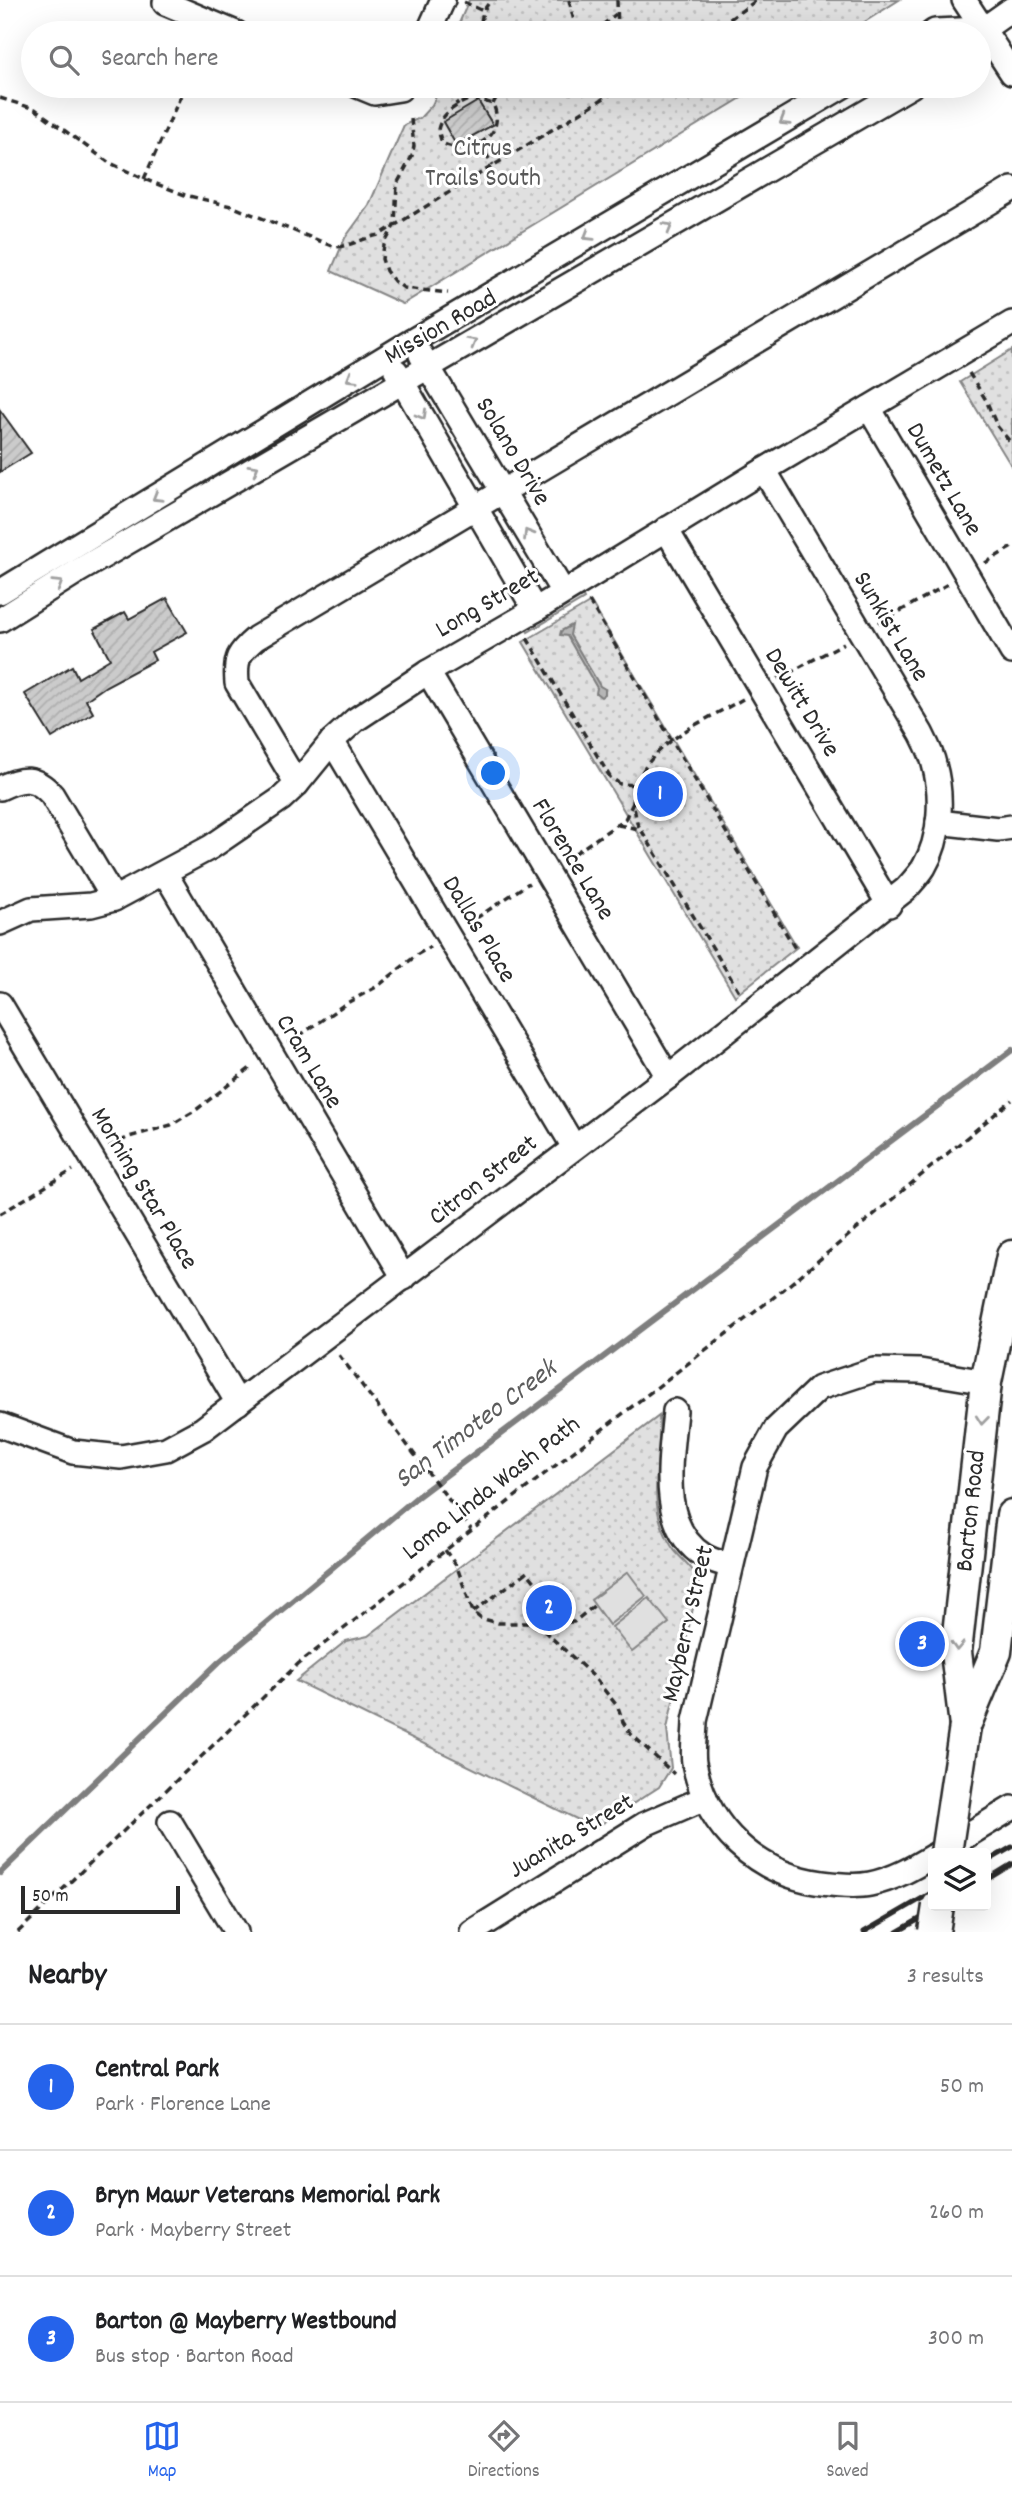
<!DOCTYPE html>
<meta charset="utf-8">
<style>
:root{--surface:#fff;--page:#f2f2f2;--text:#202124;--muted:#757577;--line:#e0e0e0;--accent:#2563eb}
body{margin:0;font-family:Dekko,sans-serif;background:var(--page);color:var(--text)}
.controls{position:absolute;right:21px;bottom:21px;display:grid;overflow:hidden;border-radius:7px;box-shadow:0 7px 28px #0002}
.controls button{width:63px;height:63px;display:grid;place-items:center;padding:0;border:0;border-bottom:2px solid var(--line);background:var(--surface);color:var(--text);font:35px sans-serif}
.scale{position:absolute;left:21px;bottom:18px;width:159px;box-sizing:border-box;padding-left:7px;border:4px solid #2b2b2b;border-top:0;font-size:19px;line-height:24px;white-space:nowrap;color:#2b2b2b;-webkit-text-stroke:5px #fff;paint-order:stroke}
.you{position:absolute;left:494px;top:774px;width:24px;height:24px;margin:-18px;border:5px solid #fff;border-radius:50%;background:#1a73e8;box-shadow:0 0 0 10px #1a73e833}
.badge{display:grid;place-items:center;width:46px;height:46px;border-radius:50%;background:var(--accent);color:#fff;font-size:23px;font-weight:700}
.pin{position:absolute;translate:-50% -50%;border:4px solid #fff;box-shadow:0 2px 7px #0006}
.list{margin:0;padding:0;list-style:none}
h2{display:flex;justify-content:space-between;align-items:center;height:91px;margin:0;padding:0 28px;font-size:30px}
h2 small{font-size:23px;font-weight:400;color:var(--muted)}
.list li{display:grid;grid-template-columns:46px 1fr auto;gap:21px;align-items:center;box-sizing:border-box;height:126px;padding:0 28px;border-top:2px solid var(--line)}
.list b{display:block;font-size:26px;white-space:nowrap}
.list p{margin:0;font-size:23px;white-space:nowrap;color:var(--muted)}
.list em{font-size:23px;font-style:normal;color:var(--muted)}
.icon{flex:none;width:38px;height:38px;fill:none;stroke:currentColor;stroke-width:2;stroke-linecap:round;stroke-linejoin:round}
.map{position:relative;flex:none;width:1012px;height:1932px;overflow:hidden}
.search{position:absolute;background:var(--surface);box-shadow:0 7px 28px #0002;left:21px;right:21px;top:21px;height:77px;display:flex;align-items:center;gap:18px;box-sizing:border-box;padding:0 24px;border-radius:38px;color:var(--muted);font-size:26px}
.sheet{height:469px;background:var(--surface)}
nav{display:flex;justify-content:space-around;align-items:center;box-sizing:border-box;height:98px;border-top:2px solid var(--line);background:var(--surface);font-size:19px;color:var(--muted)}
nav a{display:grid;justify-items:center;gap:4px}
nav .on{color:var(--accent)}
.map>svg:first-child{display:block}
.green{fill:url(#green-dots);stroke:#868686;stroke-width:2}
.pitch{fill:#e0e0e0;stroke:#868686;stroke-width:2}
.water{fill:#b6b6b6;stroke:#7e7e7e;stroke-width:2}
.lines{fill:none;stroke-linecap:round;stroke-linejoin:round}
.stream{stroke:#7e7e7e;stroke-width:6}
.building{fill:url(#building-hatch);stroke:#2b2b2b;stroke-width:2}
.minor-casing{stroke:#2b2b2b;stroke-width:28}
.major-casing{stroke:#2b2b2b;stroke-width:35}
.path{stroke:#2b2b2b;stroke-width:3.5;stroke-dasharray:7 5;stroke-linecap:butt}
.minor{stroke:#fff;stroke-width:23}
.major{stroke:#fff;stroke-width:30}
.rail{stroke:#2b2b2b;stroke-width:5}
.major-bridge-casing{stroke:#2b2b2b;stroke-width:35;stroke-linecap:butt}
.major-bridge{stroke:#fff;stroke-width:30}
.oneway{stroke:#a0a0a0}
.labels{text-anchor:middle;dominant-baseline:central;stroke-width:6;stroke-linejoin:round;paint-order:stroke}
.park-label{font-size:26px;fill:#585858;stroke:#fff}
.street-label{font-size:26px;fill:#2b2b2b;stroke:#fff}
.water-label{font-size:28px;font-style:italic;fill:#5c5c5c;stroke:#fff}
</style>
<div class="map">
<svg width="1012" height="1932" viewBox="0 0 1012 1932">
<defs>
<pattern id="green-dots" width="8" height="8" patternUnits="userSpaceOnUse" patternTransform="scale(1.75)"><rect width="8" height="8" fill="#e0e0e0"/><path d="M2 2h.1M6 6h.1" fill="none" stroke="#c0c0c0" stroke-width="1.8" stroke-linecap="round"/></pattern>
<pattern id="building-hatch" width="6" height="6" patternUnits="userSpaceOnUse" patternTransform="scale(1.75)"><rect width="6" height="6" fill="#cbcbcb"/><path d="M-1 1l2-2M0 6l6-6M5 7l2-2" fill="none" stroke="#aeaeae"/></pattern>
</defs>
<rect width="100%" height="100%" fill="#fff"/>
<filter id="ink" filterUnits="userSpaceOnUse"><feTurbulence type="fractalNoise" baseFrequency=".0143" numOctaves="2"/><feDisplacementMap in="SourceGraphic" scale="14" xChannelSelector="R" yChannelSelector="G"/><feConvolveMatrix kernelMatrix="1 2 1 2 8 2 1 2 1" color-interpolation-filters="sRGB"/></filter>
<g filter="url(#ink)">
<!-- green -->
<g class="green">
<polygon points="469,0 899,0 847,33 455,33"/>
<polygon points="441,86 761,86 403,304 331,271 345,238 369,205 404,125 420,118 432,105"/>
<polygon points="1012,350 1012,467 960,382"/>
<polygon points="582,595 584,599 528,632 526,628"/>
<polygon points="591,602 797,947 735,996 523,642"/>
<path d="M659,1416C662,1451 649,1492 662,1526C665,1534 670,1545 675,1551C685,1563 691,1565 699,1580L667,1729L671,1768L659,1787L595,1828L296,1681L346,1641L368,1636Z"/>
</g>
<!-- pitch -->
<g class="pitch">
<polygon points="628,1572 646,1596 609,1625 591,1600"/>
<polygon points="649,1598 669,1623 632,1652 612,1627"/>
</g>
<!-- water -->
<polygon class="water" points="572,625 570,635 600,686 605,689 605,694 601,697 596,693 597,688 567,636 560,635 561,631"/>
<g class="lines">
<!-- stream -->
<polyline class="stream" points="0,1873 219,1662 417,1497 1012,1050"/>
</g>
<!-- building -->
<g class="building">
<polygon points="478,101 493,125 456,145 443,122"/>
<polygon points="0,410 31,453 0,472"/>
<polygon points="167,598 187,632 151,652 155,660 106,686 86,700 93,713 52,738 25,694 72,666 78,678 110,659 94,629 125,612 129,619"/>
<circle cx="668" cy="803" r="11"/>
</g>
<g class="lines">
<defs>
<g id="minor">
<polyline points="166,0 165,3 236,33"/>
<polyline points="964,0 1012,73"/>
<polyline points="428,33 443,0"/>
<polyline points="932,33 935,31 982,29"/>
<polyline points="978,33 1012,9"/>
<polyline points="358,86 375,93 400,89 402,86"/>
<polyline points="421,355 563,592"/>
<polyline points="396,371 535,610"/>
<polyline points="869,408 1012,652"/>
<polyline points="666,529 889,905"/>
<polyline points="0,592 412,341 843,86"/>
<polyline points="0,620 78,571 911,86"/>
<polyline points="428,672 668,1077"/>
<polyline points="332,741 574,1147"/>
<path d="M297,784L237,683C235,658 238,653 256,638L1012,189"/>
<path d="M0,788C22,777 35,776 52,795L114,899"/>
<polyline points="938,822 998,829 1012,827"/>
<polyline points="165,873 404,1278"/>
<polyline points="0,923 31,909 91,905 114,899 211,847 281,799 297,784 332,741 355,720 428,672 535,610 764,470 1012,323"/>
<polyline points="0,1004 238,1403"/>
<path d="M675,1411C671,1457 657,1527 704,1556C712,1561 722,1563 730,1566"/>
<path d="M0,1425L73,1452L121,1457L166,1449L203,1429L668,1077L906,889C912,882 919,875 924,867C941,838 943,796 934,764C932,754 926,743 921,733L764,470"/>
<polyline points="170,1822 236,1932"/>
<polyline points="938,1853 1012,1808"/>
<path d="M933,1856C913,1868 894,1879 870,1884C855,1887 837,1885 822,1883C757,1874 707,1829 694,1763C692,1750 695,1734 695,1721L755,1467L776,1429L819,1388L874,1370L920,1371L986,1382"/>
<polyline points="472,1932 645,1824 705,1798"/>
</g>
<g id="major">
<polyline points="965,1726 956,1652 986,1382 1012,1256"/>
<polyline points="965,1726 996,1652 1012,1515"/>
</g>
</defs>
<!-- minor casing -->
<use href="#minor" class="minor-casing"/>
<!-- major casing -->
<use href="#major" class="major-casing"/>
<!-- path -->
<g class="path">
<polyline points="569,0 574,21 573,33"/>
<polyline points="617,0 618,33"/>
<polyline points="464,2 483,11"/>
<polyline points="479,33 483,11 491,0"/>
<polyline points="593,33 616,14"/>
<polyline points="710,33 757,0"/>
<polyline points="506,86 518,88 530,86"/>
<polyline points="438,87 450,93 458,105"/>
<path d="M0,98L35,109L108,162L144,179L185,195L231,206L335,247C351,246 364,238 379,235L624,86"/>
<path d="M473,98L493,104C508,137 469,157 442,143L438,130C441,113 457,104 473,98Z"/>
<polyline points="493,104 502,86"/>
<polyline points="411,119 414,146 412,156 397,184 395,224 384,245 382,259 386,271 394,281 404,288 448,293"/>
<polyline points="479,143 493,165"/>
<polyline points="144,179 185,86"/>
<polyline points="969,373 986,400 997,426 1012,444"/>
<polyline points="985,563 1012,547"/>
<polyline points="589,601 796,950"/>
<polyline points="879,623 948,584"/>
<path d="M527,638L610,777L620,784L636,785C653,740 705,721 743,699"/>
<polyline points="778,679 844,643"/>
<polyline points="636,785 633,802 637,823 740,993"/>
<polyline points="618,825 639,829"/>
<polyline points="565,860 625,819 633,803"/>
<polyline points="466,925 529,883"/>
<polyline points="289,1043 345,1004 378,986 418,954 430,947"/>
<polyline points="109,1147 129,1137 171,1125 196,1110 253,1066"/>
<polyline points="0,1214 73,1170"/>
<polyline points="339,1355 471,1529"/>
<polyline points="445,1550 457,1567 473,1612 480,1618 498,1623 530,1623 543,1630 592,1675 618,1707 623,1722 631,1734 674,1774"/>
<polyline points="473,1612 527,1572 568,1622 574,1622 595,1605"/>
<polyline points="18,1932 298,1664 778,1294 1012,1100"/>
</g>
<!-- minor -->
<use href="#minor" class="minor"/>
<!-- major -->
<use href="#major" class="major"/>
<!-- rail -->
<g class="rail">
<polyline points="986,1862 1012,1847"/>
<polyline points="986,1880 1012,1864"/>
<polyline points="864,1932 933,1892"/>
<polyline points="897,1932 942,1906"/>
</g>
<defs>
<g id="major-bridge">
<polyline points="946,1853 965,1726"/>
<polyline points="934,1932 938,1906"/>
</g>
</defs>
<!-- major-bridge casing -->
<use href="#major-bridge" class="major-bridge-casing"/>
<!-- major-bridge -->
<use href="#major-bridge" class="major-bridge"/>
</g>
<!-- one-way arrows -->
<defs><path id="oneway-chevron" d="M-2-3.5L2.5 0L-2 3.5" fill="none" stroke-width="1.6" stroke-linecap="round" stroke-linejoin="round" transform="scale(1.75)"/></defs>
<g class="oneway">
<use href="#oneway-chevron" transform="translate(784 121) rotate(149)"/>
<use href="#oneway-chevron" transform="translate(668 227) rotate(-30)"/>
<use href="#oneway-chevron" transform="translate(588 236) rotate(149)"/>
<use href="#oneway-chevron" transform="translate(472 342) rotate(-30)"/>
<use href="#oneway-chevron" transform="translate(351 378) rotate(149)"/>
<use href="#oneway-chevron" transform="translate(422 415) rotate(60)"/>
<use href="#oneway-chevron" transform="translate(254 469) rotate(-30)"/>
<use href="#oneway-chevron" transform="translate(157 497) rotate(149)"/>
<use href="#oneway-chevron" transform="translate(528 534) rotate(-121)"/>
<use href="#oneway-chevron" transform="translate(58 584) rotate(-32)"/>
<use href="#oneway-chevron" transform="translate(982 1420) rotate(96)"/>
<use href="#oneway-chevron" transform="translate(957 1646) rotate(93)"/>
</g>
</g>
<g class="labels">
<!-- park labels -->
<g class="park-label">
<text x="483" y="149">Citrus<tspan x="483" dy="30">Trails South</tspan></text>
</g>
<!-- street labels -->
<g class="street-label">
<text transform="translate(441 328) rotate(-30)">Mission Road</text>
<text transform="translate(512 452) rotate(59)">Solano Drive</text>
<text transform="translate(943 480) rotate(60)">Dumetz Lane</text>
<text transform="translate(488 604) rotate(-30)">Long Street</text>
<text transform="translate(890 627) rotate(59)">Sunkist Lane</text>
<text transform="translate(801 703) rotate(59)">Dewitt Drive</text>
<text transform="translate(572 860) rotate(59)">Florence Lane</text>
<text transform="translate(478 930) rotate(59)">Dallas Place</text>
<text transform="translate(308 1062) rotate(59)">Cram Lane</text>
<text transform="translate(484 1181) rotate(-38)">Citron Street</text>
<text transform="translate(143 1189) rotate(59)">Morning Star Place</text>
<text transform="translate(492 1489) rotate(-38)">Loma Linda Wash Path</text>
<text transform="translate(972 1511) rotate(-84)">Barton Road</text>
<text transform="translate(689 1624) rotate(-77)">Mayberry Street</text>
<text transform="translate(572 1837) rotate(-31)">Juanita Street</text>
</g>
<!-- water labels -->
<g class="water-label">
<text transform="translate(477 1426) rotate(-37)">San Timoteo Creek</text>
</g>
</g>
</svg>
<div class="controls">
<button><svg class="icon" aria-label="layers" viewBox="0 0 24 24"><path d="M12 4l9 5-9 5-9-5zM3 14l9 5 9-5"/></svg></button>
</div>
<div class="scale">50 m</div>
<div class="you"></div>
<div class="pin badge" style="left:660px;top:794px">1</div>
<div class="pin badge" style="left:549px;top:1608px">2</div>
<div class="pin badge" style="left:922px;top:1644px">3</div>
<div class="search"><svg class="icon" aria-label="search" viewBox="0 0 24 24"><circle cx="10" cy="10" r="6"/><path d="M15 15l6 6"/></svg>Search here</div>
</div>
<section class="sheet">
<h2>Nearby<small>3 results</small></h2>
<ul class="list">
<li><span class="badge">1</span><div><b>Central Park</b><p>Park · Florence Lane</p></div><em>50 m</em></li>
<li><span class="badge">2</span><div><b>Bryn Mawr Veterans Memorial Park</b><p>Park · Mayberry Street</p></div><em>260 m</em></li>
<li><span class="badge">3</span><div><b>Barton @ Mayberry Westbound</b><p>Bus stop · Barton Road</p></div><em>300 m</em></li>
</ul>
</section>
<nav>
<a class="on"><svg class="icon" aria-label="map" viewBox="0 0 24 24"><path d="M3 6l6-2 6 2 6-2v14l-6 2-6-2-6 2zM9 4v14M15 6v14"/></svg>Map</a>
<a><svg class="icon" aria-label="directions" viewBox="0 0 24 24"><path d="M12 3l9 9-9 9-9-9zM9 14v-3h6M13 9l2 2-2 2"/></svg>Directions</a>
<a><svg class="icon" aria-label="saved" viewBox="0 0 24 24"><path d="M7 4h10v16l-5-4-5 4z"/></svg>Saved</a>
</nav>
